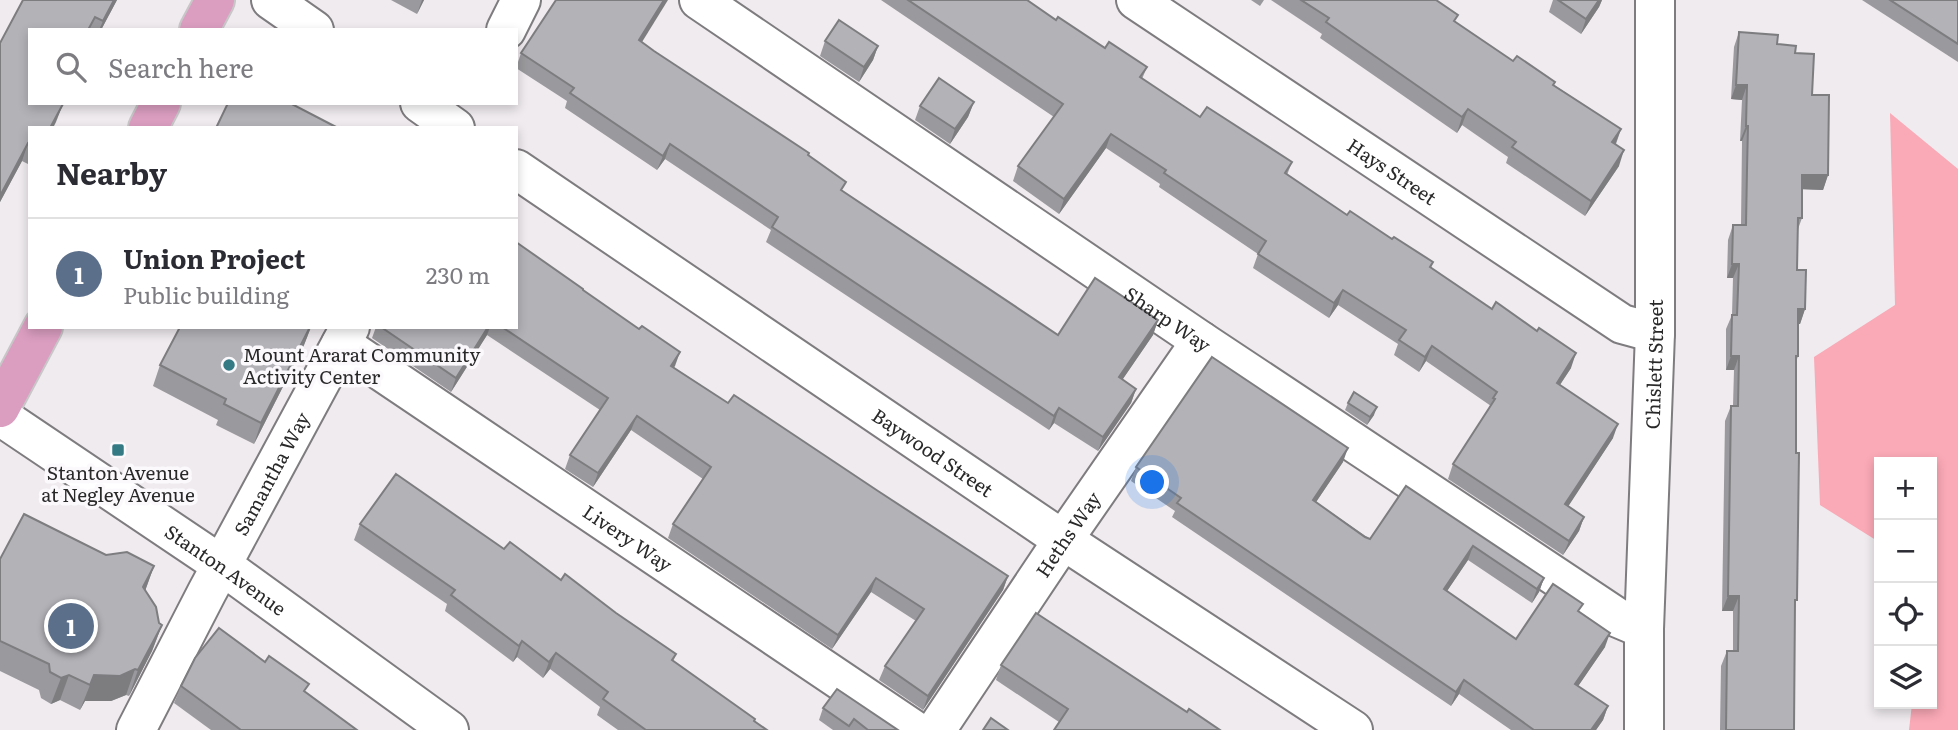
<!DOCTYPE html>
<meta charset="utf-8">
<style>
:root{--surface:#fff;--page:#f7f7f7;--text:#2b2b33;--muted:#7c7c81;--line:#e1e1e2;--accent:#337a85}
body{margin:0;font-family:Literata,serif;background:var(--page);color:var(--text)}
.controls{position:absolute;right:21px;bottom:21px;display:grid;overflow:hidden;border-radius:0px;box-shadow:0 4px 10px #0003}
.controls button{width:63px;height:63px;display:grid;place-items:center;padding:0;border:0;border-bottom:2px solid var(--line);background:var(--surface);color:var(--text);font:35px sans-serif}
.you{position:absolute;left:1153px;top:483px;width:24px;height:24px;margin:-18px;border:5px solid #fff;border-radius:50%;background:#1a73e8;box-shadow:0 0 0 10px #1a73e833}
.badge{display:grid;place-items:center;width:46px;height:46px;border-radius:50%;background:var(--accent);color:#fff;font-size:23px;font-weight:700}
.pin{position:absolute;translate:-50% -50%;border:4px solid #fff;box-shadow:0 2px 7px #0006}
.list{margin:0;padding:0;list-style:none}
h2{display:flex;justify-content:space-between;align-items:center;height:91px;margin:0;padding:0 28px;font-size:30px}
h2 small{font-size:23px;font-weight:400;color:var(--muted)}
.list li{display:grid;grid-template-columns:46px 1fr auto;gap:21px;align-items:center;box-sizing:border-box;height:112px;padding:0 28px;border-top:2px solid var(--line)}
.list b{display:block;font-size:26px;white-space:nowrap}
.list p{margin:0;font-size:23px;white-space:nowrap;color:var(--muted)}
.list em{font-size:23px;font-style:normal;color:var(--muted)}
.icon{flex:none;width:38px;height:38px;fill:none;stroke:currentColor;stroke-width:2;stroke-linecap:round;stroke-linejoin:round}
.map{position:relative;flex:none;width:1958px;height:730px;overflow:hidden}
.search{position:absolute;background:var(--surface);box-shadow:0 4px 10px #0003;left:28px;top:28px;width:490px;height:77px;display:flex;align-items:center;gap:18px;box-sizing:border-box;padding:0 24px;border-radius:0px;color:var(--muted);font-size:26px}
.panel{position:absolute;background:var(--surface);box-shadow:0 4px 10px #0003;left:28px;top:126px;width:490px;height:203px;border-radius:0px}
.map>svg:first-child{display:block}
.green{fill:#faa9b6}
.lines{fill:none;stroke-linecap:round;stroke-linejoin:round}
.minor-casing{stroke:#7f7c7f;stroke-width:42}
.major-casing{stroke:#c8c7c8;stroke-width:42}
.minor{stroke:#fff;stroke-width:38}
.major{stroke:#db9ec1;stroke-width:38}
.wall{fill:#9a999d}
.shaded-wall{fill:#7d7d80}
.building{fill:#b3b2b7;stroke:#7d7d80;stroke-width:2}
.poi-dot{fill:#337a85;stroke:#fcf9fd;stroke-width:2.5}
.labels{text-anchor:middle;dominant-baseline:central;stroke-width:7;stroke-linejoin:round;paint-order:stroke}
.street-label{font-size:19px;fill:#2a292a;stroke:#fcf9fd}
.poi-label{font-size:19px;fill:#2a292a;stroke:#fcf9fd;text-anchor:start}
</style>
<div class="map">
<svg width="1958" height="730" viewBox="0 0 1958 730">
<rect width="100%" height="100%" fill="#efebef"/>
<!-- green -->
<polygon class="green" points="1890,113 1958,169 1958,730 1909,730 1912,704 1932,704 1932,462 1879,462 1879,542 1820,505 1814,357 1895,305"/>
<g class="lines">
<defs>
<g id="minor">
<polyline points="271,0 314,30"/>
<path id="s1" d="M699,0L1201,341L1618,618L1644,629"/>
<path id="s2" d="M1136,0L1622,324L1655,333"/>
<polyline points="506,30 521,0"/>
<polyline points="420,103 455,128"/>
<path id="s3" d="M516,169L1063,540L1353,730"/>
<path id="s4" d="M341,344L914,730"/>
<path id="s5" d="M0,416L223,566L449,730"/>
<path id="s6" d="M136,730L207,592L350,327"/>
<path id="s7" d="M936,730L1063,540L1201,341"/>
<path id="s8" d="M1644,730V629L1655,333V0"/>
</g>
<g id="major">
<polyline points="199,30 215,0"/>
<polyline points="148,128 161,103"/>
<polyline points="0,408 43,327"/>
</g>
</defs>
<!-- minor casing -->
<use href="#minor" class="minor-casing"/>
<!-- major casing -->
<use href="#major" class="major-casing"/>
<!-- minor -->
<use href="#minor" class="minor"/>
<!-- major -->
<use href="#major" class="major"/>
</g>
<!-- wall -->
<g class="wall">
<polygon points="22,0 117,0 101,30 30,30 56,122 30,128 30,165 22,161 0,202 0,43 23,0"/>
<polygon points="391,0 424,0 417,14"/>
<polygon points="881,0 1027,0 1056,20 1105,48 1147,67 1142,79 1200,117 1292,162 1287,175 1347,215 1433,262 1431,268 1571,368 1560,385 1613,438 1568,506 1584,517 1579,531 1563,555 1448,479 1453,464 1491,406 1426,361 1419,372 1394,355 1398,344 1338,305 1329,318 1253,268 1258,254 1159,187 1160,184 1106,148 1059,214 1013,181 1018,166 1054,117"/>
<polygon points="1251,0 1264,0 1260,6"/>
<polygon points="1271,0 1436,0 1456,22 1513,61 1555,82 1554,85 1621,129 1616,144 1619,166 1585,216 1506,163 1508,157 1462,125 1457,133 1320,38 1322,34"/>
<polygon points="1553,0 1602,0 1599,7 1581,34 1549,12"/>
<polygon points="1862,0 1958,0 1958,62"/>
<polygon points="1739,32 1777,44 1795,53 1812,95 1828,175 1823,190 1802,189 1802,218 1798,229 1797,270 1805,309 1800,324 1798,324 1798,356 1796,362 1794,730 1720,730 1721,666 1727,651 1733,651 1733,611 1722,611 1725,421 1731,406 1733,406 1734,370 1726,370 1726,329 1732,315 1733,278 1727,278 1728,240 1733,225 1741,225 1742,141 1740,141 1742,100 1731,99 1734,47"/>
<polygon points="825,41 878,46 873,60 859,82 820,56"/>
<polygon points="654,51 808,155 843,191 1058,335 1158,320 1153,335 1122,380 1136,389 1131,403 1098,451 1054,423 1049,430 766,242 771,230 665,159 657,170 565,108 567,101 516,68 521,53"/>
<polygon points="974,102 968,117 950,144 915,120 920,106"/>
<polygon points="583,291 675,368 728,403 878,491 1008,576 1003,590 923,710 879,680 885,666 916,621 871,592 832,649 668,538 673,524 703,479 631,430 593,487 565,469 570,455 600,410 487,335 451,392 372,338 376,327 516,327"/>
<polygon points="311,327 304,345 254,444 216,425 218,420 153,386 160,365"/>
<polygon points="1348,403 1374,415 1367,425 1345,410"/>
<polygon points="1343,462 1316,502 1370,539 1406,486 1544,578 1539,592 1532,603 1468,560 1447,591 1516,639 1579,612 1605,647 1578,686 1608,706 1603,720 1596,730 1511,730 1459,694 1451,706 1172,517 1175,511 1131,481 1136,467"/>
<polygon points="360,524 504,549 561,580 616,613 676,654 673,662 767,730 618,730 597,715 600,707 550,669 543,678 517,657 513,662 445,611 447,604 354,540"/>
<polygon points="106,555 154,566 145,591 159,623 162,625 152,651 129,696 126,695 111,701 85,701 80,710 60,700 51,704 41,698 39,690 0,671 0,559"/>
<polygon points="1001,665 1187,712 1059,722 996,680"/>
<polygon points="181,686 306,692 357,730 211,730 174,703"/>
<polygon points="823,708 898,730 833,730 819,720"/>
</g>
<!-- shaded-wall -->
<g class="shaded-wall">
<polygon points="114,0 117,0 101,30 99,30 103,21"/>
<polygon points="422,0 424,0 417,14"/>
<polygon points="664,0 668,0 634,55 639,40"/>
<polygon points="1599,0 1602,0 1599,7 1581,34 1586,19"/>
<polygon points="878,46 873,60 859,82 864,67"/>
<polygon points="1736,85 1747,85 1742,100 1731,99"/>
<polygon points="974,102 968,117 950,144 955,129"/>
<polygon points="63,104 56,122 53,128 50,128"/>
<polygon points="1468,109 1462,125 1457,133 1462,117"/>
<polygon points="1746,126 1748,126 1742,141 1740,141"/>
<polygon points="1621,129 1615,145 1612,142"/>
<polygon points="1111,134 1106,148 1059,214 1064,199"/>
<polygon points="28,143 22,161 0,202 0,196"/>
<polygon points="670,144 665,159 657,170 663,156"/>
<polygon points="1624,150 1619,166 1585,216 1591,201"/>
<polygon points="1802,175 1828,175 1823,190 1797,189"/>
<polygon points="1732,264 1739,264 1733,278 1727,278"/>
<polygon points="1343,290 1338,305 1329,318 1334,303"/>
<polygon points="1798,309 1805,309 1800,324 1793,324"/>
<polygon points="1158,320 1153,335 1114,392 1119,377"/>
<polygon points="311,327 304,345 254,444 261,423"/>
<polygon points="488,327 490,327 487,335 451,392 456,378"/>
<polygon points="1432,346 1426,361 1419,372 1425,357"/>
<polygon points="680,352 675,366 666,380 671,366"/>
<polygon points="1576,353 1571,368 1551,398 1557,383"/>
<polygon points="1731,356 1739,356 1734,370 1726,370"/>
<polygon points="1136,389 1131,403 1098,451 1103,437"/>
<polygon points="1377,407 1374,415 1367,425 1370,417"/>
<polygon points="1059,408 1054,423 1049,430 1054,416"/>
<polygon points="637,416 631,430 593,487 598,473"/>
<polygon points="1618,424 1613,438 1560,519 1565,504"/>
<polygon points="1348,448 1343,462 1308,514 1313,500"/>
<polygon points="1584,517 1579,531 1563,555 1569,541"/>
<polygon points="1473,546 1468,560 1439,603 1444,589"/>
<polygon points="154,566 145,591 143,587"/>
<polygon points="1008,576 1003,590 923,710 928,696"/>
<polygon points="876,578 871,592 832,649 838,635"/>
<polygon points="1544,578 1539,592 1532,603 1537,589"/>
<polygon points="1728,596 1739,596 1733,611 1722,611"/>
<polygon points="162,625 152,651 129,696 138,670"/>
<polygon points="1610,633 1605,647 1570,698 1575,684"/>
<polygon points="522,641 517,657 513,662 519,646"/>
<polygon points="556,653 550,669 543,678 549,662"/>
<polygon points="135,669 126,695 111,701 85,701 80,710 94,675"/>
<polygon points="69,675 60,700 51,704 61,678"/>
<polygon points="1464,680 1459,694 1451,706 1456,692"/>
<polygon points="1608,706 1603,720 1596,730 1591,730"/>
</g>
<!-- building -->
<g class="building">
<polygon points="23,0 114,0 103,21 95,17 88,30 30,30 30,103 63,104 50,128 30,128 30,144 28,143 0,196 0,43"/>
<polygon points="556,0 664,0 639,40 654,51 809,153 808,155 846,182 841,190 1058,335 1095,278 1158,320 1119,377 1136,389 1103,437 1059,408 1054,416 772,227 778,217 670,144 663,156 570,93 574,88 521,53"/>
<polygon points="908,0 1027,0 1056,20 1058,17 1105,48 1109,42 1147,67 1140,77 1200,117 1207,107 1292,162 1285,173 1347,215 1350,211 1392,239 1394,237 1433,262 1430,267 1492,309 1496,302 1537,331 1539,328 1576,353 1557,383 1618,424 1565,504 1584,517 1569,541 1453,464 1495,399 1493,398 1497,392 1432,346 1425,357 1399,340 1406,330 1343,290 1334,303 1258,254 1266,241 1164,173 1166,170 1111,134 1064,199 1018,166 1063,104"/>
<polygon points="1301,0 1436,0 1458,15 1454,21 1513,61 1517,56 1555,82 1553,85 1621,129 1612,142 1624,150 1591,201 1512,147 1516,142 1468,109 1462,117 1326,22 1329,18"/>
<polygon points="1558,0 1599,0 1586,19"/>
<polygon points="1890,0 1958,0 1958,44"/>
<polygon points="839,20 878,46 864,67 825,41"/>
<polygon points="1739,32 1778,35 1777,44 1796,46 1795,53 1814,54 1812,95 1829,95 1828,175 1802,175 1802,218 1798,218 1797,270 1806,270 1805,309 1798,309 1798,356 1796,356 1796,453 1799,453 1797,600 1795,600 1794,730 1726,730 1727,651 1738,651 1739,596 1728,596 1731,406 1738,406 1739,356 1731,356 1732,315 1737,315 1739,264 1732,264 1733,225 1746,225 1747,170 1748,126 1746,126 1747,85 1736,85"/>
<polygon points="939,78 974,102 955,129 920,106"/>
<polygon points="228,103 290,103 338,128 216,128"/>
<polygon points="516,242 583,289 583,290 639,329 642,326 680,352 671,366 728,403 734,395 878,491 1008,576 928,696 885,666 924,609 876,578 838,635 673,524 711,467 637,416 598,473 570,455 608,398 502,327 516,327"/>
<polygon points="180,327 310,327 261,423 224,404 226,399 160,365"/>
<polygon points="381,327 488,327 456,378"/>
<polygon points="1212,357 1348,448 1313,500 1365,537 1370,539 1406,486 1544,578 1537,589 1473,546 1444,589 1516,639 1553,584 1583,604 1578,611 1610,633 1575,684 1608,706 1591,730 1534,730 1464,680 1456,692 1177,503 1181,498 1136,467"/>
<polygon points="1354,392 1377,407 1370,417 1348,403"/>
<polygon points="396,474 504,549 510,542 561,580 565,574 616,613 676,654 672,660 755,719 754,721 767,730 646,730 603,699 608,692 556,653 549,662 522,641 519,646 451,595 455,590 360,524"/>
<polygon points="24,514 106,555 127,552 154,566 143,587 156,607 159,623 162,625 138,670 135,669 120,676 94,675 90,685 69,675 61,678 50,672 49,664 0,641 0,559"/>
<polygon points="1036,613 1187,712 1189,709 1220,730 1054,730 1068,709 1001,665"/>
<polygon points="219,628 265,662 269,656 309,684 304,691 357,730 241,730 181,686 195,658"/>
<polygon points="837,689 898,730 868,730 854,719 849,726 823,708"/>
<polygon points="991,718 1008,730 983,730"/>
</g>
<!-- markers -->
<g class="poi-dot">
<circle cx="229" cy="365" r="7"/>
<rect x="111" y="443" width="14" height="14" rx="3.5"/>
</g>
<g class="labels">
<!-- street labels -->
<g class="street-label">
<text stroke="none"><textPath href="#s2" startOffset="308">Hays Street</textPath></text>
<text stroke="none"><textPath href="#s1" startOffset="567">Sharp Way</textPath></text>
<text stroke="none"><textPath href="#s8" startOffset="366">Chislett Street</textPath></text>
<text stroke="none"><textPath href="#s3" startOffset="504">Baywood Street</textPath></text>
<text stroke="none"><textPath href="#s6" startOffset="290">Samantha Way</textPath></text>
<text stroke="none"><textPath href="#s7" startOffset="236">Heths Way</textPath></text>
<text stroke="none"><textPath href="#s4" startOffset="346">Livery Way</textPath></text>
<text stroke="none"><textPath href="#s5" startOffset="273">Stanton Avenue</textPath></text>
</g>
<!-- poi labels -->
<g class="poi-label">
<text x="243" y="354">Mount Ararat Community<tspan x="243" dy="22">Activity Center</tspan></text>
<text x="118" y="472" text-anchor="middle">Stanton Avenue<tspan x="118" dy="22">at Negley Avenue</tspan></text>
</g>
</g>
</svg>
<div class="controls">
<button>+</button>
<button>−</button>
<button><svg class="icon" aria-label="locate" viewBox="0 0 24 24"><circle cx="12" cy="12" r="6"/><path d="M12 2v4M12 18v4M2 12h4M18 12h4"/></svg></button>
<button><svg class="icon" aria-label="layers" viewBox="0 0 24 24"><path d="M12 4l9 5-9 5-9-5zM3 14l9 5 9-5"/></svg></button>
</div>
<div class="you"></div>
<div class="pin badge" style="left:71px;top:626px;background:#5c6f8a">1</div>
<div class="search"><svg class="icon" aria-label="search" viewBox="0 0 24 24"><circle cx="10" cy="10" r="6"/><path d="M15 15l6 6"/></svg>Search here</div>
<section class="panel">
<h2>Nearby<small></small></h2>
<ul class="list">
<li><span class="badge" style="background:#5c6f8a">1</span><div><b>Union Project</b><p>Public building</p></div><em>230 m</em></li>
</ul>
</section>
</div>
